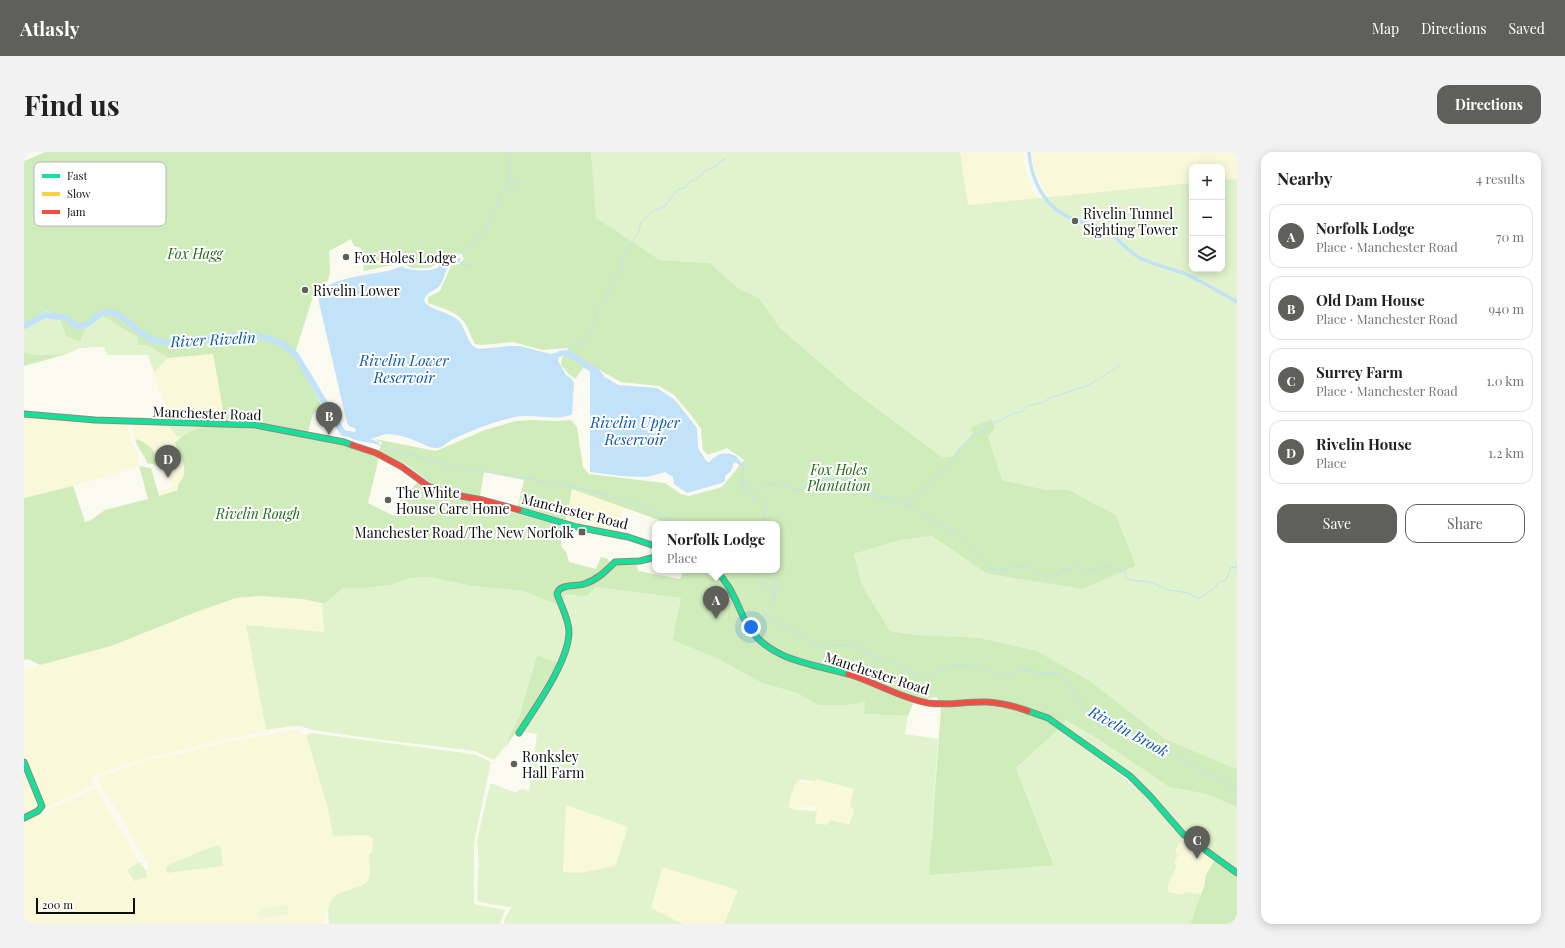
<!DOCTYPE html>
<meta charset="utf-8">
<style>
:root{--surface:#fff;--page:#f2f2f2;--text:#222;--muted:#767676;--line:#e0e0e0;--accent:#5f5f5c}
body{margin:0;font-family:"Playfair Display",serif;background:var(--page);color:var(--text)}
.controls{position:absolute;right:12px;top:12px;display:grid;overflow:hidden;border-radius:8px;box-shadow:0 2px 10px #0003}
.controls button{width:36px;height:36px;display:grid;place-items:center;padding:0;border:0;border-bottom:1px solid var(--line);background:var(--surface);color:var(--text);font:20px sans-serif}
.scale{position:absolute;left:12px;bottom:10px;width:99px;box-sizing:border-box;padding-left:4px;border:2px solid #0c0c0c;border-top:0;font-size:11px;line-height:14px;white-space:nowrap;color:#0c0c0c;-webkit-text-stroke:3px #fff;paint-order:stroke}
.you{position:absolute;left:727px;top:475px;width:14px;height:14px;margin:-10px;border:3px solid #fff;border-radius:50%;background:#1a73e8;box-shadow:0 0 0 6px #1a73e833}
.badge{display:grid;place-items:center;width:26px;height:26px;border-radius:50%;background:var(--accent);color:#fff;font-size:13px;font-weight:700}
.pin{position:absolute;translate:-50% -33px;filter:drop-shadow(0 1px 2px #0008)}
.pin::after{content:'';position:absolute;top:21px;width:14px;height:12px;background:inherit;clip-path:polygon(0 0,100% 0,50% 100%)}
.popup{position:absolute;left:628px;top:369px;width:128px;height:52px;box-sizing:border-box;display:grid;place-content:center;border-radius:8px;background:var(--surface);filter:drop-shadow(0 1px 3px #0005);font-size:13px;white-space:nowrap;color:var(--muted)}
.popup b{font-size:15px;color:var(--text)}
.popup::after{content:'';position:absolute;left:50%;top:100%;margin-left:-8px;border:8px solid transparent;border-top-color:var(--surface)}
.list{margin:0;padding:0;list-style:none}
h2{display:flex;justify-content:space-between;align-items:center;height:52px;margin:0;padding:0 16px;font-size:17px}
h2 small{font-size:13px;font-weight:400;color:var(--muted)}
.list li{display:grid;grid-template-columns:26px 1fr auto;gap:12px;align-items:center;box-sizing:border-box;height:64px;margin:0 8px 8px;padding:0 8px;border:1px solid var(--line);border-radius:12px}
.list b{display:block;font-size:15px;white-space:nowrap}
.list p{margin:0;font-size:13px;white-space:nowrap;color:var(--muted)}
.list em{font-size:13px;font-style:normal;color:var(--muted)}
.actions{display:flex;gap:8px;padding:12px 16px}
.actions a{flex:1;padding:9px 0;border:1px solid var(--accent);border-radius:12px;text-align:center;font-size:14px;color:var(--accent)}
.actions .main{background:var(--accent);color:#fff}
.icon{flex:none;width:22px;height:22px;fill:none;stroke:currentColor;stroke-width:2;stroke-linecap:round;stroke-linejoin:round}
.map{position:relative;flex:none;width:1213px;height:772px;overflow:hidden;border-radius:12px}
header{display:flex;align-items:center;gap:24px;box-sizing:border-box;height:56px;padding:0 20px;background:var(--accent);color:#fff}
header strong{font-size:19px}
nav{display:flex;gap:22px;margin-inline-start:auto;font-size:14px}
.intro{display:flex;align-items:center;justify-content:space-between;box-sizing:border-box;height:96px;padding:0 24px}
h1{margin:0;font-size:28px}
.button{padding:10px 18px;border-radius:12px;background:var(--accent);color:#fff;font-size:14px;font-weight:700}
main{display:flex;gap:24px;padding:0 24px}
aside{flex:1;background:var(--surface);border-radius:12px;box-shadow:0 2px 10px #0003}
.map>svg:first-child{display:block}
.farmland{fill:#f9f9da;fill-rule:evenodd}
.green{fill:#e0f3cd;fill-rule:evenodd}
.forest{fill:#d0ecba}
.pitch{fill:#ebf7d7}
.water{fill:#c1e2f8}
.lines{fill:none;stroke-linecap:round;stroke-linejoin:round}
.stream{stroke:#c1e2f8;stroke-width:1}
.canal{stroke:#c1e2f8;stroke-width:3.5}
.river{stroke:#c1e2f8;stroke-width:6}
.fast-casing{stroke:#8a8a85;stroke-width:7}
.jam-casing{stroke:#8a8a85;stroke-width:7}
.fast{stroke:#16e098;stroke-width:5}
.jam{stroke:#f24e42;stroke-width:5}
.poi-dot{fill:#5f5f5c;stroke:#fff;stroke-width:1.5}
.labels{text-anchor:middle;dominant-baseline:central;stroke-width:4;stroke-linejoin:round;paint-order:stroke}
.poi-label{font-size:14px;fill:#0c0c0c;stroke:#fff;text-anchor:start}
.park-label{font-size:14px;font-style:italic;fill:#216a16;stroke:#fff}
.street-label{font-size:14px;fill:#0c0c0c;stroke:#fff}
.water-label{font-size:15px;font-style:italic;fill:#0957a9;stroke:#fff}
.key{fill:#fff;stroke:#b6b6b6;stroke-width:1}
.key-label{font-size:11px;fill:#0c0c0c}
</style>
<header>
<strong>Atlasly</strong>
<nav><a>Map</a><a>Directions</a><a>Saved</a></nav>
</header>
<div class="intro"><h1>Find us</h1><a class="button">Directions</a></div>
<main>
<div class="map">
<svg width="1213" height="772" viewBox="0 0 1213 772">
<rect width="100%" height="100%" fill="#fafaf0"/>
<!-- farmland -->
<g class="farmland">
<polygon points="936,0 999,0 1003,28 1013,46 944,53"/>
<polygon points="1008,0 1213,0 1213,27 1198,28 1198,15 1168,15 1168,31 1024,45 1010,19"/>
<polygon points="189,202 201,269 145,268 130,220 144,206"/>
<polygon points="0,266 17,266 51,271 104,272 108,293 113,300 115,314 49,334 0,346"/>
<polygon points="108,273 145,274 151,281 154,286 151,291 159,310 160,323 154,334 154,338 135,344 133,340 149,335 145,318 154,312 151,300 136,309 114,287 111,287"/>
<polygon points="548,337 599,355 593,380 557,373 542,368"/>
<polygon points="236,444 279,447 298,452 300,481 222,474 242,578 112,609 67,625 69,633 22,656 0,609 0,518 87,494 175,459 212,446"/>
<path d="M272,578L282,583L304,656L309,684L343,683L349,685L344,729L339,734L322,738L309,747L304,753L305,761L301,762V772H0V669L72,636L115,710L103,718L121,721L125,715L100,669L73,629V626L123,608L174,598L175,596L218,587ZM167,702L199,714L144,713L161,706Z"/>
<polygon points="0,616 15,655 14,658 0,664"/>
<polygon points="793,627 830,637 826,654 830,658 825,673 807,668 802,673 791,671 793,654 779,655 773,658 764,655 770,634 774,629 787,632 788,629"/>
<polygon points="542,653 604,675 591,714 555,721 539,720"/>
<polygon points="1159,686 1190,709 1182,723 1177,742 1161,740 1159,743 1144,740 1144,732 1153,714 1150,711 1151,699"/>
<polygon points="638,716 715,738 700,772 659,772 627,756"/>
</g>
<!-- green -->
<g class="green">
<polygon points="567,0 936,0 944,53 1168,31 1168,117 1198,117 1198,28 1213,27 1213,617 1141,587 1066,529 1013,499 866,479 838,433 830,402 876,388 908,384 963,422 1059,437 1112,414 1092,363 1045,338 1023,338 978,328 964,285 971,276 947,275 949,281 929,304 918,305 828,238 756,176 735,146 715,137 686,111 636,108 571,66"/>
<polygon points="23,159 34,163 42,184 56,190 63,174 79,164 113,185 114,193 123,193 144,206 130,220 124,203 83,203 80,195 56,196 43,202 12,203 0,200 0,171"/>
<polygon points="145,274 179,275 154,286"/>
<path d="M405,425L448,434L500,439L534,453C547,480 544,484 534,511L513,503C503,539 496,579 470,608L451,599L351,587L288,578L277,574H268L242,578L222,473L300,480L298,452H301L319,436H340L367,433L385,426Z"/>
<path d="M571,435L657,446L648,488L692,506L738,531L773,541L795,552L824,553L841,550L840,562L884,564L881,582L914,587L907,690L1030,712L992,616L1035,577L1102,627L1114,637L1159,686L1151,699L1154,703L1150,711L1153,714L1144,732V740L1159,743L1161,740L1177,742L1166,772H700L714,738L640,716L638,717L627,756L659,772H480L481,766L488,754L484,755L456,750L453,748L454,717L455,715L453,689L466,632H469L493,641L494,638L499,637L505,639L513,582L500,580L529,529L543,497L548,489L544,464L539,455L540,443L551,444ZM776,627L790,629L793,627L830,637L826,654L830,658L825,673L807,668L802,673L791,671L793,659L773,658L764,655L770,634ZM542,653L604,675L591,714L555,721L539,720Z"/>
<polygon points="1043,568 1074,587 1145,635 1182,642 1213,655 1213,717 1162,681 1123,636 1101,616 1038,573"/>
<path d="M288,581L441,601L452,603L467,610L450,691V752L481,758L476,772H305C305,766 303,759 305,753C309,736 340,738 344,728C347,721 345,710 345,703L348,700L349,686L343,683L309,684L304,656L282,583Z"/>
<path d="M196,693L199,714L143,721L142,716C146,710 154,710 161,706C172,700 184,697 196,693Z"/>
<polygon points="115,710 122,718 123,725 110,729 103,718"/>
</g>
<!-- forest -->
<g class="forest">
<path d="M21,0H567L572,66L636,108L686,111L715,137L735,146L756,176L828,238L918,305L929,304L949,281L946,276L967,267L971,276L964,285L978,328L1023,338H1045L1092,363L1112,414L1059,437L963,422L908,384L876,388L830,402L838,433L866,479L894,483L955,486L1013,499L1066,529L1141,587L1213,617V655L1182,642L1145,635L1074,587L1042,568L1035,577L992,616L1030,713L905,723L917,555L913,545L890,549L884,564L840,562L841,550L824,553H795L773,541L738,531L692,506L648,488L657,446L571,435L563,444L541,443L539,455L499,439L448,434L405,425L385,426L367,433L340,436H319L301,452L279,447L236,444L212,446L175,459L87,494L16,513L4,507L0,508V346L49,334L61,370L67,368L81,358L124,347L115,314L127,316L135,344L154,338C153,331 158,329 160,323C162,313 155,300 151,291C155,285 172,276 180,275C192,273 205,275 217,276C261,279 314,288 355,305L344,351L370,364L376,352V348L387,338L394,329L411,341L456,351L538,374L537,394L542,400L545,410L572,417L577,405L582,406L590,413L597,411H613L614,419L656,427L660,418H753V372H646L548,337L542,368L494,354L500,328L460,320L456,345L413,336L383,313L354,300L358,291L351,287L412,299L461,278L492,269L507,268L533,269L547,268L553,275L559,315L565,322L641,331L657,342L665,344L698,335L720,308L703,296L684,303L679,298L677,277L667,263L650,243L635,234L597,230L563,211L551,227L544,221L537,213L538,206L546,199L543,196L519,198L489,190L458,193L451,192C447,185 445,178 441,171C434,160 416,155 404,151V145L416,139L427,114L435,112L440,107L437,101L421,103L412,112L405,116H388L377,111L340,119L337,96L330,94L327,87L305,99L306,120L304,129L295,134L288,148L270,204L305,265H299L294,258L289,262L284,280C257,274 229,268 201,269L189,202L144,206L123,193H114L113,185L79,164L63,174L56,190L42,184L34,163L23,159L0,171V9Z"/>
<polygon points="0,200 12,203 43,202 0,214"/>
<path d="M111,287C115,287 125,293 128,297C131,302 131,304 135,309L137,302L151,299L153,309L134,315L129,312L123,311C120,301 113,296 111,287Z"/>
<polygon points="513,503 534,511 497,573 480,597 496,563"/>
<polygon points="1190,709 1213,724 1213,769 1208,772 1166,772 1180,734 1182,723"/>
</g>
<!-- pitch -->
<polygon class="pitch" points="264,753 265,762 235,767 234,757"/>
<!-- water -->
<g class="water">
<path d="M435,106L437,107L435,111L431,110L425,112C421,119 420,131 413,136C408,140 401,141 400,149C405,158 425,160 434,168C443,176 442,194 455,197L486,194H495L527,202L540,199L542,201L535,205L534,209L542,223L547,226L550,231L548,262C536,270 507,261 491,265C468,270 448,278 427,288C422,291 418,297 411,296C406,296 399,292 394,290C385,286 374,282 364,282C359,282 352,286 346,287L355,290V293C344,289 333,291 323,284L322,281L331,280L332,277L325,274L323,271L298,163C297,158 294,150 295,144C299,127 343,123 358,120C365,119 372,116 379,114L380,116C390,119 406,120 415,115L417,108Z"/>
<path d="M571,213L581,225L594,233L633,236L650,247L673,276L674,296L683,310H686C690,302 705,298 713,305C715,307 717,310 719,313L716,314L713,311L710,310L707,319L701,324V329L698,331L663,341L650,332L649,325L641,320L623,325L597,324L566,320V216Z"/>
</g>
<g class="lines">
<!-- stream -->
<g class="stream">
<polyline points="485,28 498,30"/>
<polyline points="482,37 495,39"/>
<path d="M430,106L441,97L448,92L456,84L463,74L466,64L476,52L475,43C490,33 482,16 486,0"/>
<polyline points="435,109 439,113 447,112"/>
<polyline points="588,132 603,98 614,82 617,70 629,59 640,55 654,37 661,36 667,28 671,29 681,19 693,14 696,9 701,7"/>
<polyline points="575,155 580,150 586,135"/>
<polyline points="540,200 564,187 573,159"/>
<polyline points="355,293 430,315 508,327 564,338 620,354 656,372"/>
<polyline points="719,313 718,337 726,344 741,352 741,361 738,372"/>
<path d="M719,327L723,336L732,339C739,333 751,329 761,332C765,334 770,338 775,338C781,338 783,332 788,330C801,325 814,329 828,326L847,343L872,347L882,353L892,355L898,363L904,365L915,374H919L929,380L936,385L939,386C945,398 946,392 954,400C961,407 961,414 971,420L984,416L1004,415L1021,424H1034L1038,417L1047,418L1055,413L1061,421L1068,417L1085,415L1086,418H1094L1101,421L1102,426L1106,428L1126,430L1144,438L1165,441L1174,447L1191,436L1194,431L1202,428L1207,415L1212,416L1213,413"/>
<polyline points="877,350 890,346 925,311 933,304 935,297 942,290 950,283 959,278 967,271 977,268 990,261 997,260 1004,254 1019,250 1026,246 1065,233 1095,214"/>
<polyline points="724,418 752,444"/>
<path d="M747,418C755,442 754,442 741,463L796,494L829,493L860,509L883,516L899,527L924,514L945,513L982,525L996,519L1024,521L1034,520L1062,557L1213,637"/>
</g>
<!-- canal -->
<path class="canal" d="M1005,0C1007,29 1021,56 1049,67C1060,71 1071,72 1081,78C1094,85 1103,99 1116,106C1130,113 1145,116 1159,121C1178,129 1195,140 1213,150"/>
<!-- river -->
<g class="river">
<path d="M0,174L21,163L42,166L52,174C55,174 59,174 61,173C71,170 73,160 85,160C98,160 113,181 125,186C131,189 137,190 143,190C156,192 168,189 180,187C212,182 247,177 272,203L319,281L330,283"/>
<path d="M535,202C548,198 556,210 566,216"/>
</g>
<defs>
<g id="fast">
<polyline points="0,262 71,268 231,273 320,290 328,293"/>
<polyline points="495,358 553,375 604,385 631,394"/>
<path d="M691,418C709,435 712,452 723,472C743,508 788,512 824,522"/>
<polyline points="1004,559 1024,566 1106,624 1126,644 1159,682 1213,721"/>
<path d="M495,581C511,556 545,509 545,480C545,467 537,454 533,442C536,431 551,435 560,432C573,428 582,419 591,410L616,409L631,405"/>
<polyline points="0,610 18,654 14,659 0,666"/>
</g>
<g id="jam">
<polyline points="328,293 352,301 378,315 404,334 420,341 459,348 495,358"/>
<path d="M824,522C851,530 876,546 904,551C924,554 943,549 963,550C977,551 991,554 1004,559"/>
</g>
</defs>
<!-- fast casing -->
<use href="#fast" class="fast-casing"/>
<!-- jam casing -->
<use href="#jam" class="jam-casing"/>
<!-- fast -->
<use href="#fast" class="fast"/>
<!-- jam -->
<use href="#jam" class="jam"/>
</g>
<!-- markers -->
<g class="poi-dot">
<circle cx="1051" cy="69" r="4"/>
<circle cx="322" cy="105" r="4"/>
<circle cx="281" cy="138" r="4"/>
<circle cx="364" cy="348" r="4"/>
<rect x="554" y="376" width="8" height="8" rx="2"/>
<circle cx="490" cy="612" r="4"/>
</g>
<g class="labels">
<!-- poi labels -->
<g class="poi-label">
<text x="1059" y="61">Rivelin Tunnel<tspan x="1059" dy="16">Sighting Tower</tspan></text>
<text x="330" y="105">Fox Holes Lodge</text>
<text x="289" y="138">Rivelin Lower</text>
<text x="372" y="340">The White<tspan x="372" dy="16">House Care Home</tspan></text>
<text x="550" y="380" text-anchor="end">Manchester Road/The New Norfolk</text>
<text x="498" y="604">Ronksley<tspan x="498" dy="16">Hall Farm</tspan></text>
</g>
<!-- park labels -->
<g class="park-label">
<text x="171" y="101">Fox Hagg</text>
<text x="815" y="317">Fox Holes<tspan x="815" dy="16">Plantation</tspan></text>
<text x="234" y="361">Rivelin Rough</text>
</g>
<!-- street labels -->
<g class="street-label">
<text transform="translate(183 261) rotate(2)">Manchester Road</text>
<text transform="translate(551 359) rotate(14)">Manchester Road</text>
<text transform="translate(853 521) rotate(18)">Manchester Road</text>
</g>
<!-- water labels -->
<g class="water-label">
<text transform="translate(189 187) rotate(-3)">River Rivelin</text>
<text x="380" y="208">Rivelin Lower<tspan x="380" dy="17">Reservoir</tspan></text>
<text x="611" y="270">Rivelin Upper<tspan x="611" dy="17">Reservoir</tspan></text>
<text transform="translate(1105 579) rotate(29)">Rivelin Brook</text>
</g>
</g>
<!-- legend -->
<rect x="10" y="10" width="132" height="64" rx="6" class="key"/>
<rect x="18" y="22" width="18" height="4" fill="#16e098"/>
<rect x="18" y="40" width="18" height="4" fill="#ffcf43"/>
<rect x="18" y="58" width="18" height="4" fill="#f24e42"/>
<g class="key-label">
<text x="43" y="28">Fast</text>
<text x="43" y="46">Slow</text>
<text x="43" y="64">Jam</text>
</g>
</svg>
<div class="controls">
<button>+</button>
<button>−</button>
<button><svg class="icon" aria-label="layers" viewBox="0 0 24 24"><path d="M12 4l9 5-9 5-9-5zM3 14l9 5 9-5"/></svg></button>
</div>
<div class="scale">200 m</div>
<div class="you"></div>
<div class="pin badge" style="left:692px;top:467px">A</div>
<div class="popup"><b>Norfolk Lodge</b>Place</div>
<div class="pin badge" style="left:305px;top:283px">B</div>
<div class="pin badge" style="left:1173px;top:707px">C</div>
<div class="pin badge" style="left:144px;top:326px">D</div>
</div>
<aside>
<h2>Nearby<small>4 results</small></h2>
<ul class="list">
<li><span class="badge">A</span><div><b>Norfolk Lodge</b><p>Place · Manchester Road</p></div><em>70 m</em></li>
<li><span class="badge">B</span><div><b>Old Dam House</b><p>Place · Manchester Road</p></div><em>940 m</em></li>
<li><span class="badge">C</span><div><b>Surrey Farm</b><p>Place · Manchester Road</p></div><em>1.0 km</em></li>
<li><span class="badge">D</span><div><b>Rivelin House</b><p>Place</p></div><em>1.2 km</em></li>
</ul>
<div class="actions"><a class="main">Save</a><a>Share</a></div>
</aside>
</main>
